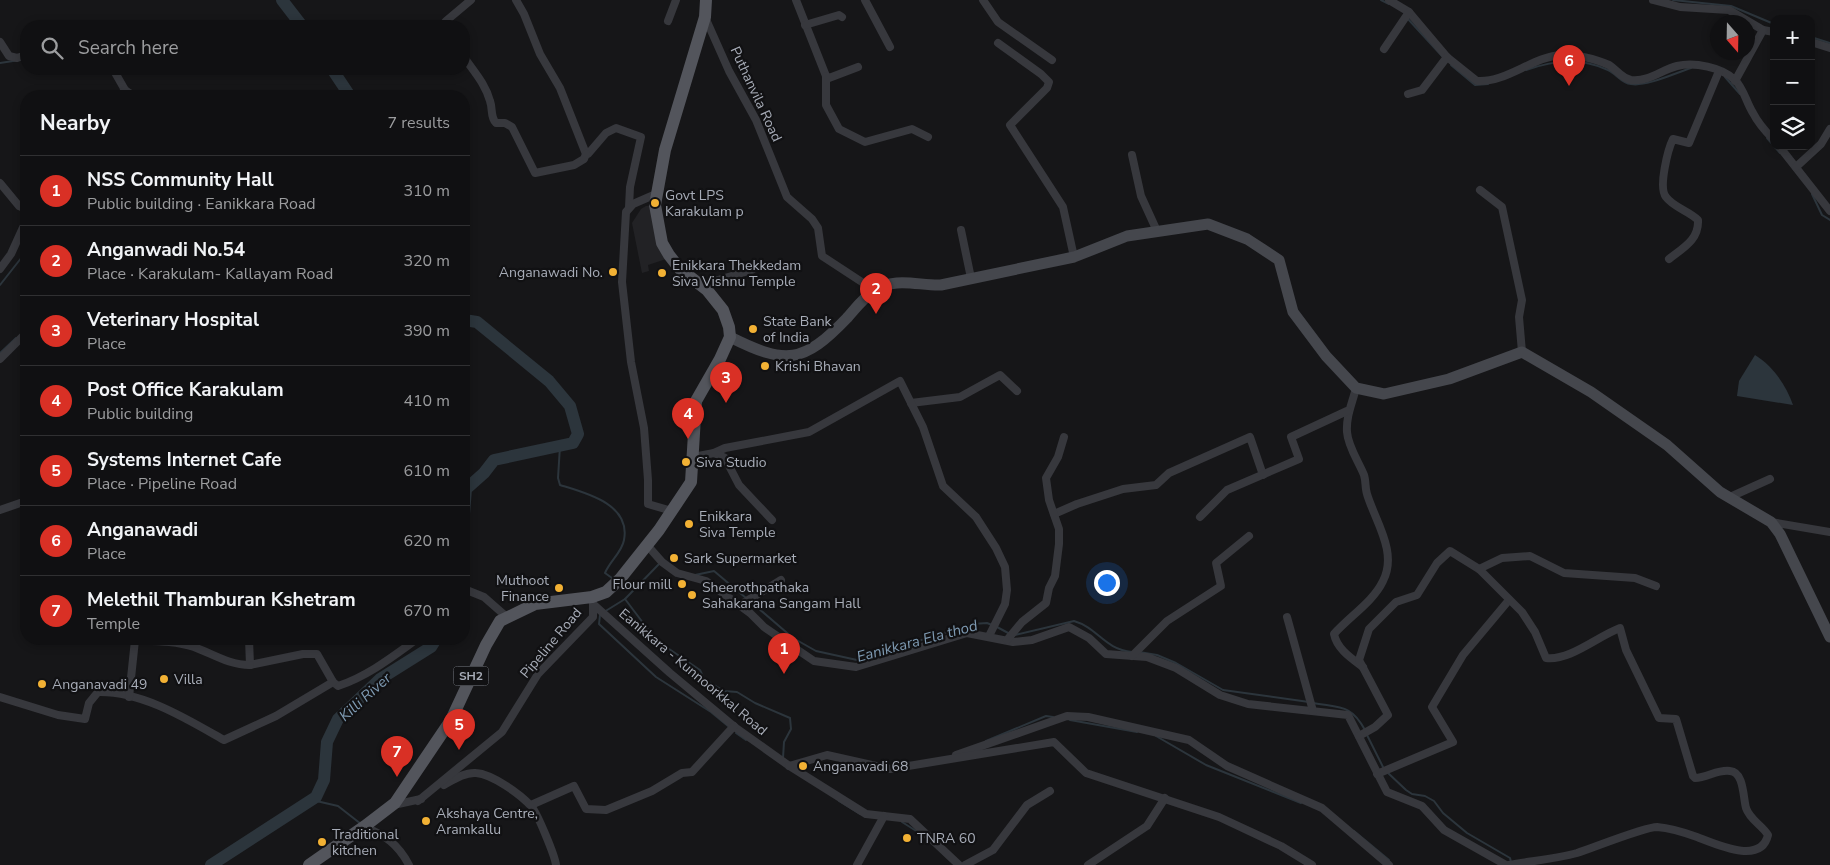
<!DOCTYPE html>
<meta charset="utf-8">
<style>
:root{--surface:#101012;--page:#1e1e20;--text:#f1f3f6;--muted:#9c9d9f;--line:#303032;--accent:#d93025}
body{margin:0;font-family:"Nunito Sans",sans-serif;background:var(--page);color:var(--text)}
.controls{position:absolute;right:15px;top:15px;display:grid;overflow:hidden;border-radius:10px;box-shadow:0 2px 8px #0003}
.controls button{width:45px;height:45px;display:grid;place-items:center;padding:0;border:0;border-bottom:1px solid var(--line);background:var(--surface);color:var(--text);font:25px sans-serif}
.compass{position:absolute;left:1710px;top:15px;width:45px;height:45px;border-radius:50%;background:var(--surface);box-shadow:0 2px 8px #0003;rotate:160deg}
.you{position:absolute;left:1106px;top:582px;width:18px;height:18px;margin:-12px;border:4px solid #fff;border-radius:50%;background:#1a73e8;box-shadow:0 0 0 8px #1a73e833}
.badge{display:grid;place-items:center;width:32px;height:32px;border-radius:50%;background:var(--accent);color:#fff;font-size:16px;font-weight:700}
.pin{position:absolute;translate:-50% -41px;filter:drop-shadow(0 1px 2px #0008)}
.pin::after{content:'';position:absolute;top:26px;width:18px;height:15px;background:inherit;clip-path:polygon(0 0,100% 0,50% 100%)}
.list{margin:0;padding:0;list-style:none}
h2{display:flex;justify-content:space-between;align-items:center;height:65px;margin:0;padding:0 20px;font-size:21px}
h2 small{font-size:16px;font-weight:400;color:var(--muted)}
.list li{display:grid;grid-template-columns:32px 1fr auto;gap:15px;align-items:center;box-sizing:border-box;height:70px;padding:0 20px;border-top:1px solid var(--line)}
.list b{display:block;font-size:19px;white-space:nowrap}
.list p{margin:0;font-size:16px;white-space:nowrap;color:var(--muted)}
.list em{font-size:16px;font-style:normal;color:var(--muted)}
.icon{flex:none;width:28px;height:28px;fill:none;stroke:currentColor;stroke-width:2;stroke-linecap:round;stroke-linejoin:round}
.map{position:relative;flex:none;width:1830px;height:865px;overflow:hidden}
.search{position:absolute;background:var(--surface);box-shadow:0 2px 8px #0003;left:20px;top:20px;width:450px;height:55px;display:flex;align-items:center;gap:12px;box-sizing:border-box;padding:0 18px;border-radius:20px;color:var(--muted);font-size:19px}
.panel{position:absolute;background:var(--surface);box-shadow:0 2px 8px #0003;left:20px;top:90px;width:450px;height:555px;border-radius:20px}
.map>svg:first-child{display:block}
.built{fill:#222225}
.water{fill:#2c353c}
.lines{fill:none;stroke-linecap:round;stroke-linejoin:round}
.stream{stroke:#2c353c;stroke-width:2}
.river{stroke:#2c353c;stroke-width:12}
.street{stroke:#37383d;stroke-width:8}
.secondary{stroke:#45474d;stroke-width:11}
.primary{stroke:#53555c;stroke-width:12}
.poi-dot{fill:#f2b134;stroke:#111113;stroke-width:2}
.labels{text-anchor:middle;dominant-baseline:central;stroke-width:4.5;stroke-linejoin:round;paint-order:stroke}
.shield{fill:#111113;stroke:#7b7e86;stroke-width:1}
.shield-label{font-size:12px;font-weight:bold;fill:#a8adb8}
.street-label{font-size:14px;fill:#a8adb8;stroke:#111113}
.poi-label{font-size:14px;fill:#a8adb8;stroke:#111113;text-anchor:start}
.water-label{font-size:15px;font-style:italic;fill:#7f9bb3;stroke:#111113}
</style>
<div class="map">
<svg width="1830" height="865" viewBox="0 0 1830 865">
<rect width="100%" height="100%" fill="#161618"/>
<!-- built -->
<polygon class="built" points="654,205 666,259 648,265 649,271 642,273 632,223 641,209 646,206"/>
<!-- water -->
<path class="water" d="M1755,355C1773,366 1786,385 1793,405L1737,396L1739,381Z"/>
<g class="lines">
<!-- stream -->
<g class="stream">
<polyline points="1381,0 1389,4"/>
<polyline points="1673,0 1731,6 1774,24"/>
<polyline points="1408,19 1442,56"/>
<polyline points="1811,37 1830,43"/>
<polyline points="0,63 26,59"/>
<polyline points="1451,65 1475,85 1488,84"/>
<path d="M1526,70C1555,60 1579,57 1608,70C1617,74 1621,83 1631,84C1646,87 1675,73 1691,68"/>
<polyline points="1725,77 1740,94"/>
<polyline points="1767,138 1774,146"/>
<polyline points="1774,146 1780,153"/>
<polyline points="1812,194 1822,215 1830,220"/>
<polyline points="0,285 22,257 26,243"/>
<polyline points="0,353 16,338"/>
<path d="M560,446L558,478L560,485C586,493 631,504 624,540C622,552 610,561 605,573L612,578"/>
<polyline points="660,563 625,599 656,640 700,670 704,679 724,691 737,692 755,703 790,718 791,729 784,742 783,758"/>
<polyline points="695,575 714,571 746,598"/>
<polyline points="623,585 634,590"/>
<polyline points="751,602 793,638 816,651 857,660 973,624 987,623 992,625"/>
<polyline points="604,612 625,599"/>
<polyline points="600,615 599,624 656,677 711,712 728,726"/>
<polyline points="997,627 1010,634"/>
<path d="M1015,635L1074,621C1098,628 1104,649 1132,652"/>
<polyline points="1139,652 1157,655 1176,663 1223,690 1309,702"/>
<path d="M1313,703C1340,708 1351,704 1365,730"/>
<polyline points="1070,720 1137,732"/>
<polyline points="736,733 746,740"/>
<polyline points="1367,735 1384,769"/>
<polyline points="1156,736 1206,765 1301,803"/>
<polyline points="986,741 1046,716 1053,717"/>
<polyline points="1387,772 1406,790 1412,794 1425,796 1434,801 1443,813 1467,833 1510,858 1511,862"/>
<polyline points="312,800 338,806 361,824"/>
<polyline points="839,801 860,814"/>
<polyline points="902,822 921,834"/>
<polyline points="1354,831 1389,860"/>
</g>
<!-- river -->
<g class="river">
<polyline points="282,0 302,26"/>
<polyline points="332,69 350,96"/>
<polyline points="464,320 477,322 549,381 570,406 578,434 573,443 494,460 484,473 466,489 464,514"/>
<polyline points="464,531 464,557"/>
<polyline points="211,865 316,797 324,780 327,742 338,719 380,679 431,647 436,639"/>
</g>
<!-- street -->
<g class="street">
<polyline points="516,0 524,14 540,54 560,88 586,154 588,154 606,133 616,128 641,137 630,187 629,207"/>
<polyline points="796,0 826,76 829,78 858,67"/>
<polyline points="865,0 890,47"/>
<polyline points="983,0 998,22 1052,60"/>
<path d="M1389,0L1409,12L1447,57L1477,81C1506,83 1532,57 1561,55C1575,54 1596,59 1609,65C1617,70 1621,78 1631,80C1649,82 1661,70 1677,66C1694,62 1722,67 1735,80C1744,89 1746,102 1753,113C1758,123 1766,132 1774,140"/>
<polyline points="1653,0 1680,7 1729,10 1763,30 1774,32"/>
<polyline points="705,17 729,71 756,120 787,197 812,219 818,228 822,256 874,290"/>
<polyline points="668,21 676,0"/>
<polyline points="805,25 839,15 842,17"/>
<polyline points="442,26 446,21 471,0"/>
<polyline points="0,42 9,56 17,58 26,55"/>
<polyline points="1811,42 1830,48"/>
<polyline points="998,43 1041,74 1049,82 1047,88 1010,125 1063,207 1074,257"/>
<polyline points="1384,49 1409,12"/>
<path d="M464,57C474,72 485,83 490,101C493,109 490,117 496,123H505L512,127L535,173L574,165L584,159L586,154"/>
<polyline points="113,69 125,90"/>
<polyline points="826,76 826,105 839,129 865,142 912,129 928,137"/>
<polyline points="1735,81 1763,30"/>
<polyline points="1408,94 1422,90 1447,57"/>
<polyline points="119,96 125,90 134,96"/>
<polyline points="1779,146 1830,211"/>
<polyline points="1132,155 1141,196 1157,231"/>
<polyline points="1796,167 1821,144 1830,129"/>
<polyline points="0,183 19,206 26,209"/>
<polyline points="1480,190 1502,207 1522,300 1519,317 1522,352"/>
<polyline points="656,194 633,204 626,212 622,282 631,362 644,428 648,480 648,504 672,511"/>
<polyline points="961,230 971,278"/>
<path d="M1669,259C1683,248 1699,240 1698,220C1689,211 1673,207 1666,197C1658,188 1668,149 1673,139L1689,143L1719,71"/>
<polyline points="0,269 11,254 26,221"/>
<polyline points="701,285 752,270"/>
<polyline points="0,359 26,333"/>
<path d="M1356,388C1352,404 1346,416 1347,432C1348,447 1359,462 1364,475C1366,481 1365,488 1367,494C1375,521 1398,552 1383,581C1373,602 1350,616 1334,634C1337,649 1351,658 1363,667"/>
<polyline points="911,403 960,397 1000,375 1017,391"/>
<polyline points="714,453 725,448 809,432 900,381 923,427 943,486 976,517 996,548 1005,567 1007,590 1005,604 989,636"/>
<polyline points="693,457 714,453 725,458 739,485 772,520"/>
<polyline points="1730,497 1770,479"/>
<polyline points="0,510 26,501"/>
<polyline points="1054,514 1077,504 1123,489 1156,485 1169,473 1250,437 1263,475"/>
<polyline points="1200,517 1227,490 1299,459 1291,437 1347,411"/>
<polyline points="1771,522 1830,532"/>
<polyline points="647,545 662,562 677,573 706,581 750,613 764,627 814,661 856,667 967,633 1013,642 1032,640 1069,627 1089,638 1106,654 1147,657 1176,668 1220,695 1248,704 1348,715 1387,792 1422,806 1444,830 1506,865"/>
<polyline points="464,589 484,597 508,618"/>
<polyline points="592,597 593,604 670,673 736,728 788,765 866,814 910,819 959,865"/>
<polyline points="740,605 781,580"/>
<polyline points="1287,617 1313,711"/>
<path d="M249,639L250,665L303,654H317L333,682L338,686C368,676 392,657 417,639"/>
<polyline points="1007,640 1022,622 1046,603 1049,588 1055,576 1059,544 1059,529 1049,500 1046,478 1058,457 1064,437"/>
<polyline points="1132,656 1167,621 1221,586 1216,563 1249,536"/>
<path d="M0,697L58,715L85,719L89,703L98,692C142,691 187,719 224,740L276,716L333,682"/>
<path d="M129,697L135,640C155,641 175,641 194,647C213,654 229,665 250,665"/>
<polyline points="1359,736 1375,727 1388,715 1359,660 1369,629 1396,602 1417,595 1437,563 1450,551 1479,569"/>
<polyline points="956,755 1067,716 1088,717 1189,740 1227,766 1322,808 1389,865"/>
<polyline points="789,766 827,755 890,769 1054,742 1086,773 1219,817 1281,846 1312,865"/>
<polyline points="1377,774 1453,742 1432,707 1463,655 1509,600"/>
<path d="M444,785C453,780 465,772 476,773C492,774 520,794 531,806C537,812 555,856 556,865"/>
<polyline points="418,801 502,732 538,674 593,617 593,604"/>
<polyline points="395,803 398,804 421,799"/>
<polyline points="531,805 574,786 586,809 606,810 652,791 682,773 692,772 734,726"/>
<path d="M364,827C385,835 398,844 409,865"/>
<polyline points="857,865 884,816"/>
<polyline points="965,865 993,850 1027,805 1050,791"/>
<polyline points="1088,865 1147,826 1165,798"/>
<path d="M1509,865C1531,861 1555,859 1577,853C1593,848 1644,827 1657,827C1669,828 1686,833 1697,837C1718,845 1761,865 1768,835C1762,825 1750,820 1746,808C1743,797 1744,772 1730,771C1718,769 1707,778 1695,778L1693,776L1676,719L1659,718L1626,650L1620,628C1598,636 1570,661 1546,658L1535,632L1522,612L1479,569L1502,558L1530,556L1564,573L1635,578L1656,586"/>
</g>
<!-- secondary -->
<path class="secondary" d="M730,337C786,365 803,364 847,318C855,309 864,297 874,291C895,276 919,286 941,285L1074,257L1127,236L1208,224L1247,239L1279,260L1293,312L1326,356L1356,388L1384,394L1449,379L1522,352L1591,392L1667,445L1720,492L1771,522L1780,534L1830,637"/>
<!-- primary -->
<polyline class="primary" points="309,865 365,826 395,803 451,720 486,645 500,621 535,604 592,597 606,592 620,579 659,530 691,482 696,401 720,359 730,337 729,327 723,310 707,290 680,269 669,255 662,243 655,205 665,150 705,17 706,0"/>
</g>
<!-- markers -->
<g class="poi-dot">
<circle cx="655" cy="203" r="5"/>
<circle cx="613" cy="272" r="5"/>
<circle cx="662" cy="273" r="5"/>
<circle cx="753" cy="329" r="5"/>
<circle cx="765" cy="366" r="5"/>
<circle cx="686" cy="462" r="5"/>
<circle cx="689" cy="524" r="5"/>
<circle cx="674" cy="558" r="5"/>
<circle cx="682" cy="584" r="5"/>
<circle cx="559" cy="588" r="5"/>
<circle cx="692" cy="595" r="5"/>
<circle cx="164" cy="679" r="5"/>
<circle cx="42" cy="684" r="5"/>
<circle cx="803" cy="766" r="5"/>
<circle cx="426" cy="821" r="5"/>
<circle cx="907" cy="838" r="5"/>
<circle cx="322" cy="842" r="5"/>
</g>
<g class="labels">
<!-- shield labels -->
<rect class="shield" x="453.5" y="666.5" width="35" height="19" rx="4"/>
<g class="shield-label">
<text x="471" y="676">SH2</text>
</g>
<!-- street labels -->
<g class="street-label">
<text transform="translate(756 94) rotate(65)">Puthanvila Road</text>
<text transform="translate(551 643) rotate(-50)">Pipeline Road</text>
<text transform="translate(693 672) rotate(40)">Eanikkara - Kunnoorkkal Road</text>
</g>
<!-- poi labels -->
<g class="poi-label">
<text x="665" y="195">Govt LPS<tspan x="665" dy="16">Karakulam p</tspan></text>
<text x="672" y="265">Enikkara Thekkedam<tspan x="672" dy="16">Siva Vishnu Temple</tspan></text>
<text x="603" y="272" text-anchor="end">Anganawadi No.</text>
<text x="763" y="321">State Bank<tspan x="763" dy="16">of India</tspan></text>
<text x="775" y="366">Krishi Bhavan</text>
<text x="696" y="462">Siva Studio</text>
<text x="699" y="516">Enikkara<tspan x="699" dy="16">Siva Temple</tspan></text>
<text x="684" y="558">Sark Supermarket</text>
<text x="549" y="580" text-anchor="end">Muthoot<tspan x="549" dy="16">Finance</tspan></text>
<text x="672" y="584" text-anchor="end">Flour mill</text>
<text x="702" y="587">Sheerothpathaka<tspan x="702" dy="16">Sahakarana Sangam Hall</tspan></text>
<text x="174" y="679">Villa</text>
<text x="52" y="684">Anganavadi 49</text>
<text x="813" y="766">Anganavadi 68</text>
<text x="436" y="813">Akshaya Centre,<tspan x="436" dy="16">Aramkallu</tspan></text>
<text x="332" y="834">Traditional<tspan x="332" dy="16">kitchen</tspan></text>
<text x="917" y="838">TNRA 60</text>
</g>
<!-- water labels -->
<g class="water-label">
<text transform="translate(917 641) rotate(-15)">Eanikkara Ela thod</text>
<text transform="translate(365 697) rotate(-42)">Killi River</text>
</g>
</g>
</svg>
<div class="controls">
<button>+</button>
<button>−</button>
<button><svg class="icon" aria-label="layers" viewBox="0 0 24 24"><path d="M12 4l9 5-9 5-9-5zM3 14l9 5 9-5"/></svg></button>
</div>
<svg class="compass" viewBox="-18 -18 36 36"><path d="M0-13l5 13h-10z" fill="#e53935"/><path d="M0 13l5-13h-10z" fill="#9c9d9f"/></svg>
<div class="you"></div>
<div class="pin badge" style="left:784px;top:674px">1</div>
<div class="pin badge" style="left:876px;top:314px">2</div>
<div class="pin badge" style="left:726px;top:403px">3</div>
<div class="pin badge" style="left:688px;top:439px">4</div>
<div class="pin badge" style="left:459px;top:750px">5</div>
<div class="pin badge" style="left:1569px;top:86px">6</div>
<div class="pin badge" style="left:397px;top:777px">7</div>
<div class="search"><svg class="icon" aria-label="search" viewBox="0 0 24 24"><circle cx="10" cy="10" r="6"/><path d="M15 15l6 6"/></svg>Search here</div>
<section class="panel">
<h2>Nearby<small>7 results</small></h2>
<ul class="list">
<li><span class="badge">1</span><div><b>NSS Community Hall</b><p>Public building · Eanikkara Road</p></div><em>310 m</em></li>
<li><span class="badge">2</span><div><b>Anganwadi No.54</b><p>Place · Karakulam- Kallayam Road</p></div><em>320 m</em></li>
<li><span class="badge">3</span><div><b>Veterinary Hospital</b><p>Place</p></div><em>390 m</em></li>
<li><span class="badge">4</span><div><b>Post Office Karakulam</b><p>Public building</p></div><em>410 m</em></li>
<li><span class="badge">5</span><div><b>Systems Internet Cafe</b><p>Place · Pipeline Road</p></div><em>610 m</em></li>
<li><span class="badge">6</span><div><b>Anganawadi</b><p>Place</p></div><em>620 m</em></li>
<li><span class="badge">7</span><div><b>Melethil Thamburan Kshetram</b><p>Temple</p></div><em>670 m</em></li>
</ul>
</section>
</div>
